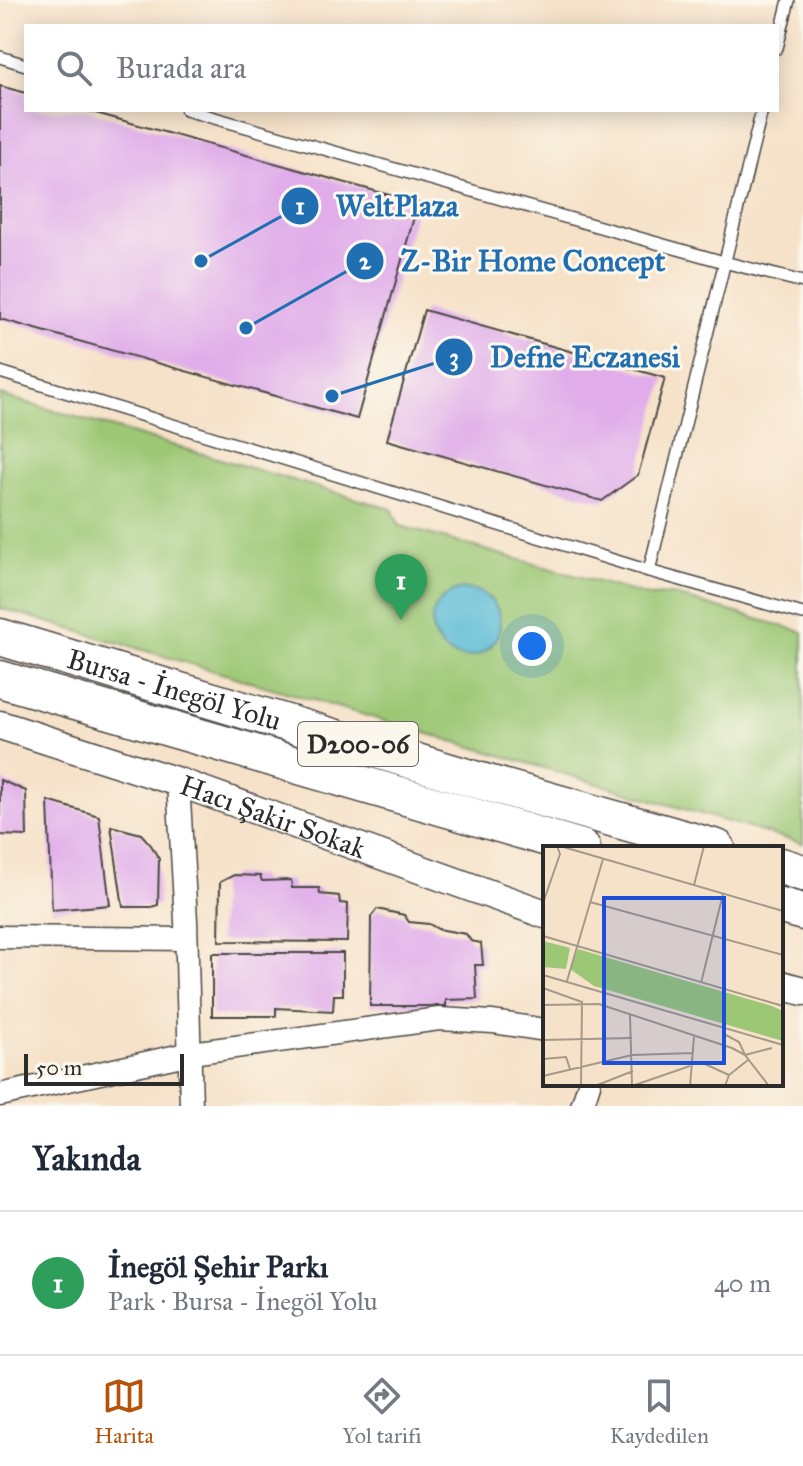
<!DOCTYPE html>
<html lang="tr">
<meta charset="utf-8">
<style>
:root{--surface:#fff;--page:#f6f6f7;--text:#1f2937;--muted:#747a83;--line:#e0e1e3;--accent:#b45309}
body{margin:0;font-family:"IM FELL Great Primer",serif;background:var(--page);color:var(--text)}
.scale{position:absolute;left:24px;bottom:20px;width:160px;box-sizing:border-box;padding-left:8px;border:4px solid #2b2b2b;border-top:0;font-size:22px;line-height:28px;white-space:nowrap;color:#2b2b2b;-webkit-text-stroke:6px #fbf7ec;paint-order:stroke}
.you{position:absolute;left:532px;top:646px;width:28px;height:28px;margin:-20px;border:6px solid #fff;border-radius:50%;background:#1a73e8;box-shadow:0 0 0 12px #1a73e833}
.badge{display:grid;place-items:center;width:52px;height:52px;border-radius:50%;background:var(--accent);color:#fff;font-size:26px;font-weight:700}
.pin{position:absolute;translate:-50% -66px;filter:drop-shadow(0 2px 4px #0008)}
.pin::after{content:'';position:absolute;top:42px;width:28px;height:24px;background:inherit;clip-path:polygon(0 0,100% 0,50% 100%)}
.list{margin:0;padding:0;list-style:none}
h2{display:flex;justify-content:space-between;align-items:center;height:104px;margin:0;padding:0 32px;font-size:34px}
h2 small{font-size:26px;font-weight:400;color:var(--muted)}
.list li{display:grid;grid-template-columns:52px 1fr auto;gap:24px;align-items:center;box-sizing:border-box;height:144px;padding:0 32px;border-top:2px solid var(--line)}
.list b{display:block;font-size:30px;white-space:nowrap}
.list p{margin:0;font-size:26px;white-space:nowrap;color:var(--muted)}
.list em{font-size:26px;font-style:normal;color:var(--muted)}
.icon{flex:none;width:44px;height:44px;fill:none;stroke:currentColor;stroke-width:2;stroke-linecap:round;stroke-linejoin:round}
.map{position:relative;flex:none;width:803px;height:1106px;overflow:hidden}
.search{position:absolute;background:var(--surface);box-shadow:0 4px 20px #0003;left:24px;right:24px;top:24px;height:88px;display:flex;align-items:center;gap:20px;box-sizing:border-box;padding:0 28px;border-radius:0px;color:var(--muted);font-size:30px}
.sheet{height:248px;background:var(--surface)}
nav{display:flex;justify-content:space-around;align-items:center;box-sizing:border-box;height:112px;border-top:2px solid var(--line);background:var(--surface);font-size:22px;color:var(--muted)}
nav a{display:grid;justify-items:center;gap:4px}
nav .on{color:var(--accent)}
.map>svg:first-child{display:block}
.green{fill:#9cc774;stroke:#647950;stroke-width:2}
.water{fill:#56bad5;stroke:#407280;stroke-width:2}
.building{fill:#e0adea}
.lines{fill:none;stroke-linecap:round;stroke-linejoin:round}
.service-casing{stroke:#494643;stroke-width:14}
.minor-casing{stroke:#494643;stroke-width:25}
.tertiary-casing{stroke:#494643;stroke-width:31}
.trunk-casing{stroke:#494643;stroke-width:39}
.service{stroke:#fff;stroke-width:11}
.minor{stroke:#fff;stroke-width:22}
.tertiary{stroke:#fff;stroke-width:28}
.trunk{stroke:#fff;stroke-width:36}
.labels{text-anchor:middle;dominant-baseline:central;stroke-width:6;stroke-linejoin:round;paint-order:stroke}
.shield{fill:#fbf7ec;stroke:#696865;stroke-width:2}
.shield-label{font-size:26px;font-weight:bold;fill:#2b2b2b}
.street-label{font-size:28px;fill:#2b2b2b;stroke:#fbf7ec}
.inset-road{fill:none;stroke:#a5998a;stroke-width:2}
.view{fill:#1d4ed8;fill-opacity:0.15;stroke:#1d4ed8;stroke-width:4}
.inset-edge{fill:none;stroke:#2b2b2b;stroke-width:4}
.leader{fill:none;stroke:#1f6fb2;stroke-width:3}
.callout-dot{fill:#1f6fb2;stroke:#fbf7ec;stroke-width:3}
.mark-label{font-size:24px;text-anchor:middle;font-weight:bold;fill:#fff}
.callout-label{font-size:30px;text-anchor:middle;font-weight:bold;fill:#1f6fb2;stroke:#fbf7ec;stroke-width:6;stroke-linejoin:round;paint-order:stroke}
</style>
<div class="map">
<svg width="803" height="1106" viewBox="0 0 803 1106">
<rect width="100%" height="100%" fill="#fbf7ec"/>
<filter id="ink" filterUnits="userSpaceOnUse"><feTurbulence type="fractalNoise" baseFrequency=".0125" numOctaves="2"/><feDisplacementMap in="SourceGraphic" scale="16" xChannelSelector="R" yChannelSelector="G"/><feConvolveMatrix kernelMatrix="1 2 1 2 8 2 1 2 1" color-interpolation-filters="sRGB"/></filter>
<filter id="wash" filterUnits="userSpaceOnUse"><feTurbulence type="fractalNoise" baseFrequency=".006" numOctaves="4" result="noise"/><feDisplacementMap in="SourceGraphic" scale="32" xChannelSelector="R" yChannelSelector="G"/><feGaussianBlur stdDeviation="1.8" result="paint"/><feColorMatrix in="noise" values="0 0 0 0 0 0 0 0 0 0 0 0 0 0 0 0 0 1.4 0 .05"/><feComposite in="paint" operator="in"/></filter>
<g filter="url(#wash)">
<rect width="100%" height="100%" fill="#f6e2c9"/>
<!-- green -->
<polygon class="green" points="0,395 392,509 400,526 648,596 673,595 803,632 803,844 0,608"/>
<!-- water -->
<circle class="water" cx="466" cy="623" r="34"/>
<g id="blocks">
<!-- building -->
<g class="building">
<polygon points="0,86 26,93 26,110 85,110 418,203 357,419 0,319"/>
<polygon points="424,310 665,378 638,475 602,501 387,440"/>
<polygon points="0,780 26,791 27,836 0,835"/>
<polygon points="48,801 99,816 110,905 52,910"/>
<polygon points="111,826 141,834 151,845 159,859 158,905 151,907 123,907"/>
<polygon points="234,875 260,876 262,881 291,880 292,888 319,888 320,894 339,896 340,903 348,904 347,942 219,941 220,882"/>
<polygon points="377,909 404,915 409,922 429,924 438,929 466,934 471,941 481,943 483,965 475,965 477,999 446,1000 446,1006 370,1006 371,917"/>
<polygon points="212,953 343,953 343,995 334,995 333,1011 276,1008 276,1016 212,1016"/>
</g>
</g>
</g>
<g filter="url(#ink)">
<use href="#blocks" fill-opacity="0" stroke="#494643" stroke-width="2"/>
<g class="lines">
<defs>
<g id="service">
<polyline points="777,48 789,0"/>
<polyline points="0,57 26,65"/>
<polyline points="186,110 724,262 803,282"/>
<polyline points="0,372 649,571 803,614"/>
<polyline points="649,571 762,110"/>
</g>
<g id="minor">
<polyline points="178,782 186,921 191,1106"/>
<polyline points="0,937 186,939"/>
<polyline points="0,1095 191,1053 439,1019 493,1022 545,1030"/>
<polyline points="582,1106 589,1084"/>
</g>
<g id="tertiary">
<path id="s1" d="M0,725L178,782L545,914"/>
<polyline points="781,985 803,991"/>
</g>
<g id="trunk">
<path id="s2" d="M0,637L470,778L717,848"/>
<polyline points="0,679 582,848"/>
<polyline points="781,866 803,873"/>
<polyline points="781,906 803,912"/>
</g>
</defs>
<!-- service casing -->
<use href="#service" class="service-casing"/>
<!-- minor casing -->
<use href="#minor" class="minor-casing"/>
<!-- tertiary casing -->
<use href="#tertiary" class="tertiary-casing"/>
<!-- trunk casing -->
<use href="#trunk" class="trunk-casing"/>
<!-- service -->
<use href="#service" class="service"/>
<!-- minor -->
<use href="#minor" class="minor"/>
<!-- tertiary -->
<use href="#tertiary" class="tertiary"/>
<!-- trunk -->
<use href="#trunk" class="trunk"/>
</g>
</g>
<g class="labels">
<!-- shield labels -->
<rect class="shield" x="298" y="722" width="120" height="44" rx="6"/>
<g class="shield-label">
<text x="358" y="744">D200-06</text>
</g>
<!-- street labels -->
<g class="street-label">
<text stroke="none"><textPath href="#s2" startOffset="182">Bursa - İnegöl Yolu</textPath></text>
<text stroke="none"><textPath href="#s1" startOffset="288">Hacı Şakir Sokak</textPath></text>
</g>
</g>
<!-- overview -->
<g transform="translate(543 846)">
<rect width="240" height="240" fill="#f6e2c9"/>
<path d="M0,95L27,102L23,123L0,121ZM35,103L229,160L240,165V195L51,140L27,123Z" fill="#9cc774"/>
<path class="inset-road" d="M17,0L240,65M151,39L161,0M47,56L240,109M0,57L17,8L14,0M0,90L240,160M0,129L240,199M24,135L60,13M158,137L180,48M0,142L39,156L38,240M0,159L56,158L189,202L202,209L226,240M87,169L89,240M181,188L196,196L202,209L229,202M0,194L89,192M0,213L23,211L27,223M148,218H162L186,229M0,230L89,209L150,207M52,240L90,225M89,240L147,220M147,240L151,191M182,240L186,229L205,214"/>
<path class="view" d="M61,52H181V217H61Z"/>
<rect width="240" height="240" class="inset-edge"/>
</g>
<!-- callouts -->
<path class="leader" d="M201 261L300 206M246 328L365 261M332 396L454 357"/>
<g class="callout-dot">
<circle cx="201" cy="261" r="8"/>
<circle cx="246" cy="328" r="8"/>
<circle cx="332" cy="396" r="8"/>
<circle cx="300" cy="206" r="20"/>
<circle cx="365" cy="261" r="20"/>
<circle cx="454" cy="357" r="20"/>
</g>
<g class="mark-label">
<text x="300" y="214">1</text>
<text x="365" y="269">2</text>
<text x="454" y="365">3</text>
</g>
<g class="callout-label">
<text x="397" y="216">WeltPlaza</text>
<text x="533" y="271">Z-Bir Home Concept</text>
<text x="585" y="367">Defne Eczanesi</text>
</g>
</svg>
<div class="scale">50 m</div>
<div class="you"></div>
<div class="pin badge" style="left:401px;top:620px;background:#2e9e5b">1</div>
<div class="search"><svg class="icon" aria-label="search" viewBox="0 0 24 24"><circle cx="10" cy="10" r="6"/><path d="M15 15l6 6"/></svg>Burada ara</div>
</div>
<section class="sheet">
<h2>Yakında<small></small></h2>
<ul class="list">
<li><span class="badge" style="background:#2e9e5b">1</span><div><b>İnegöl Şehir Parkı</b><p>Park · Bursa - İnegöl Yolu</p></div><em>40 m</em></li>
</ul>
</section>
<nav>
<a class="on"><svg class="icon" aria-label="map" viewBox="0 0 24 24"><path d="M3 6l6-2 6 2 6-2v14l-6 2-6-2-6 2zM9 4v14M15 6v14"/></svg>Harita</a>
<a><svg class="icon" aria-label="directions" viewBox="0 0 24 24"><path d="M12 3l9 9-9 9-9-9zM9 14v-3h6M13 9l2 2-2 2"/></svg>Yol tarifi</a>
<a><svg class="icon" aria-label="saved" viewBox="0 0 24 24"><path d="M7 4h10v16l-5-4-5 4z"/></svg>Kaydedilen</a>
</nav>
